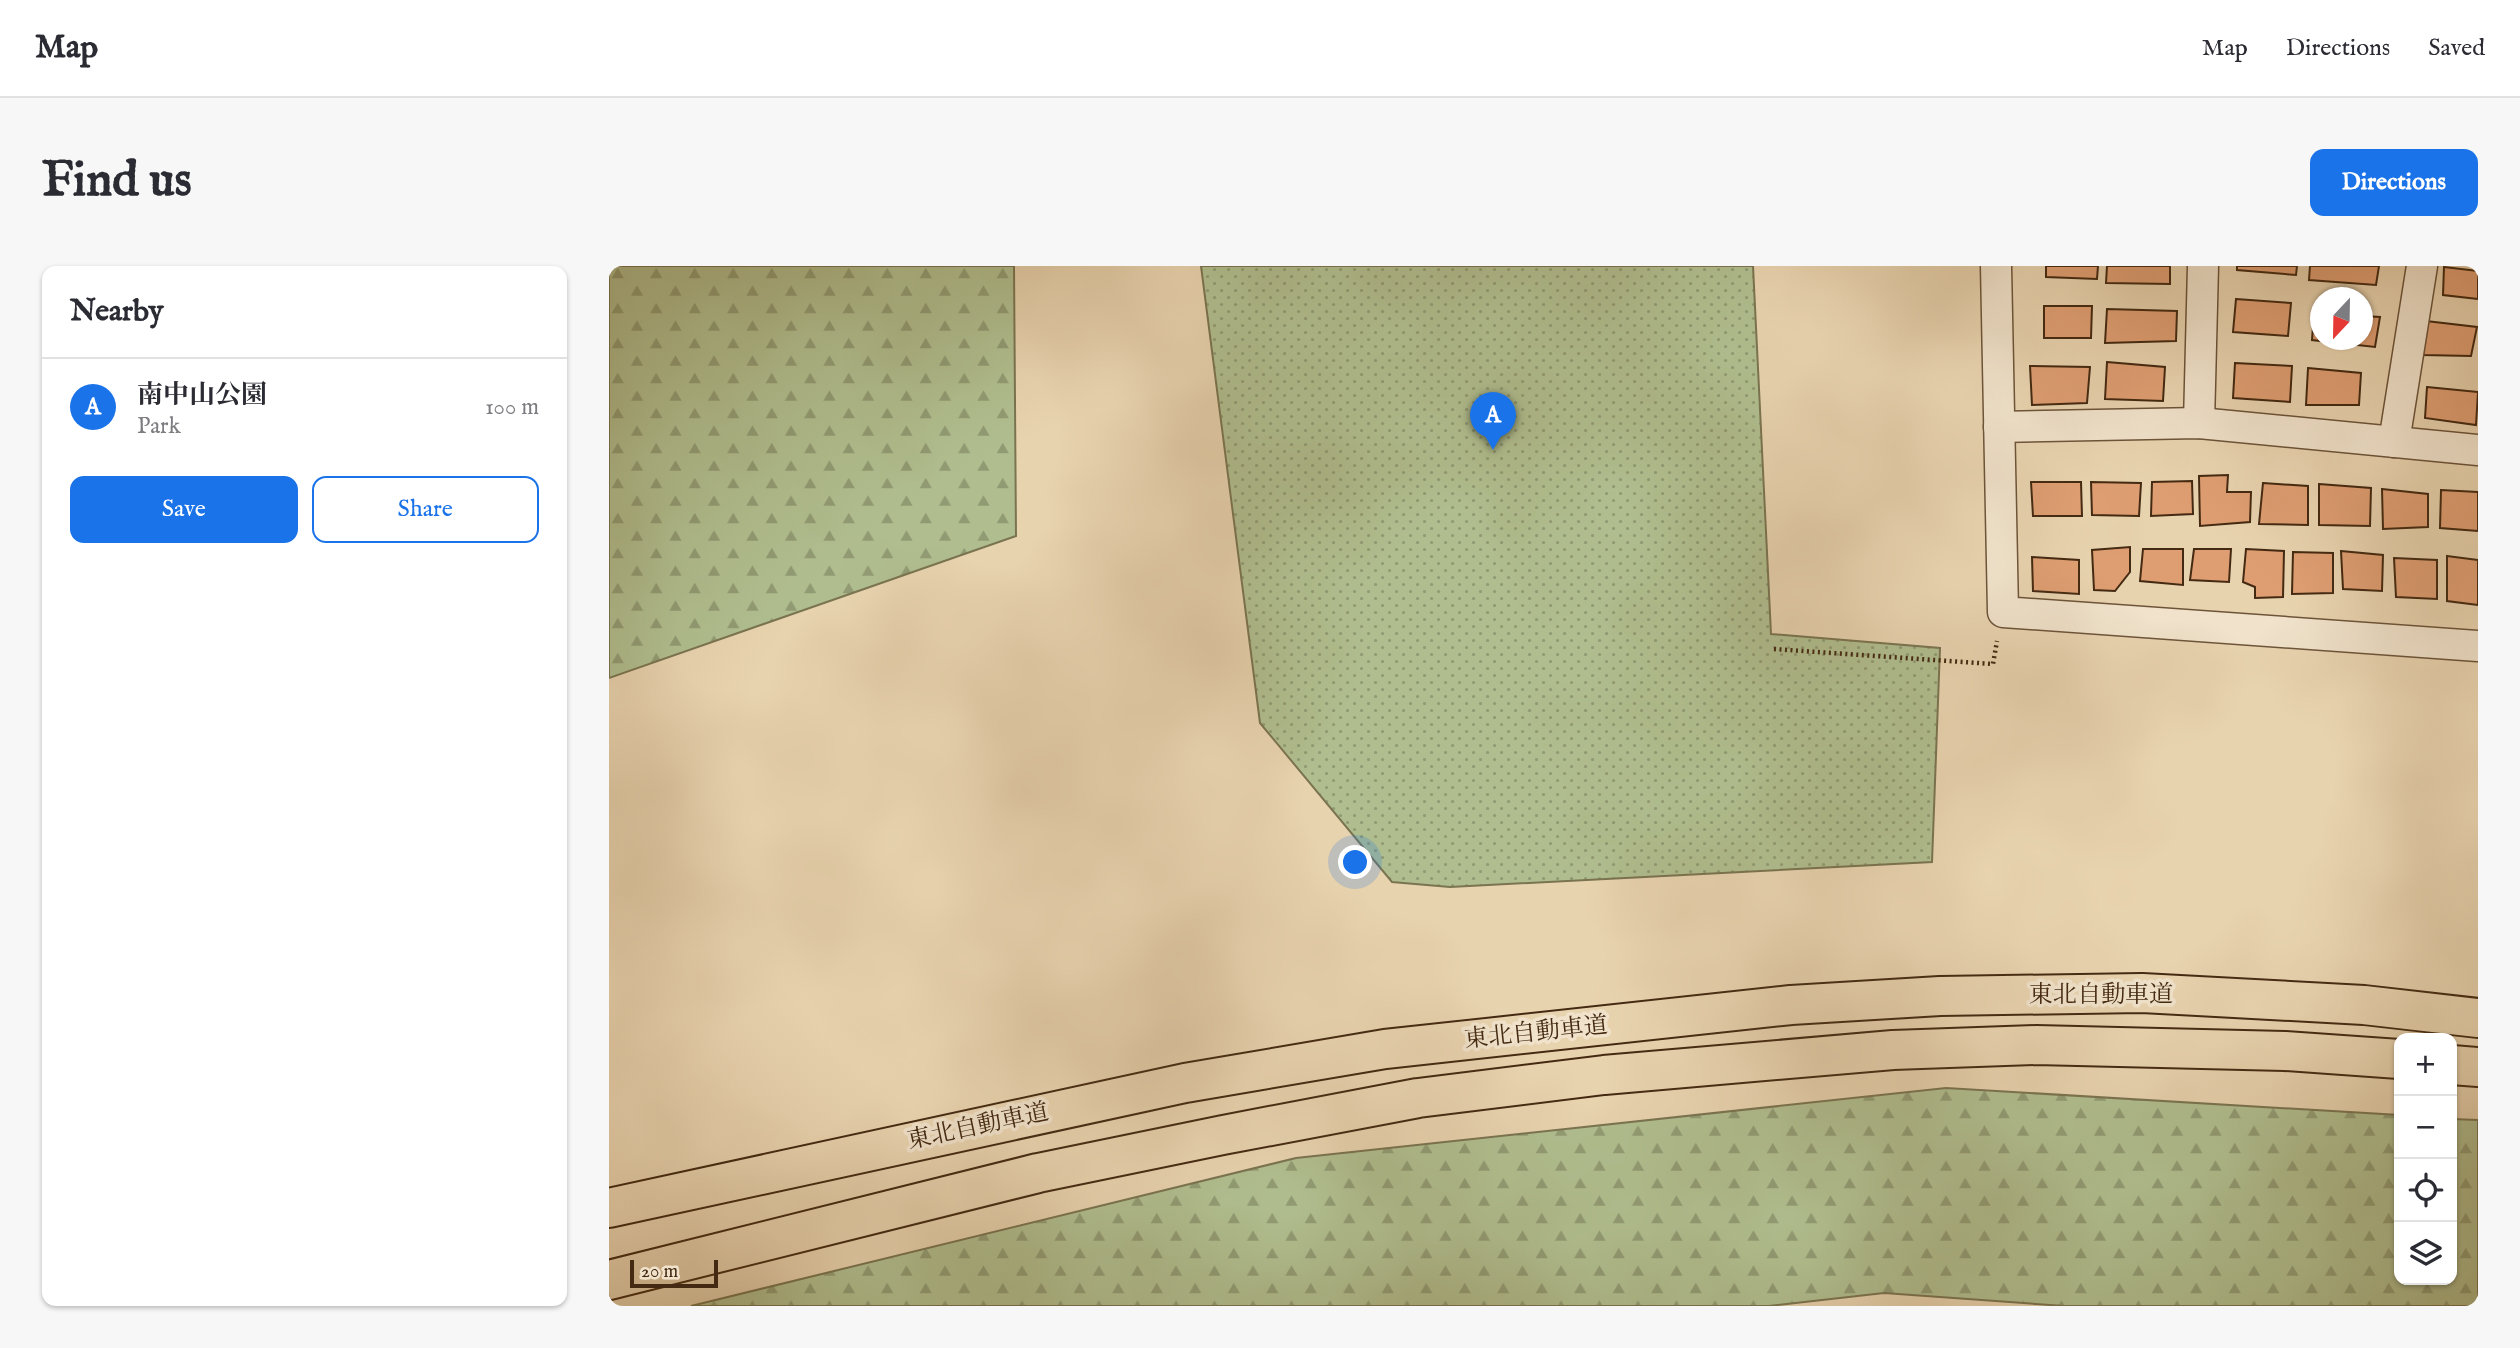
<!DOCTYPE html>
<meta charset="utf-8">
<style>
:root{--surface:#fff;--page:#f7f7f7;--text:#2b2b33;--muted:#7c7c81;--line:#e1e1e2;--accent:#1a73e8}
body{margin:0;font-family:"IM FELL English","Noto Serif JP",serif;background:var(--page);color:var(--text)}
.controls{position:absolute;right:21px;bottom:21px;display:grid;overflow:hidden;border-radius:14px;box-shadow:0 2px 5px #0004}
.controls button{width:63px;height:63px;display:grid;place-items:center;padding:0;border:0;border-bottom:2px solid var(--line);background:var(--surface);color:var(--text);font:35px sans-serif}
.compass{position:absolute;left:1701px;top:21px;width:63px;height:63px;border-radius:50%;background:var(--surface);box-shadow:0 2px 5px #0004;rotate:202deg}
.scale{position:absolute;left:21px;bottom:18px;width:88px;box-sizing:border-box;padding-left:7px;border:4px solid #442a12;border-top:0;font-size:19px;line-height:24px;white-space:nowrap;color:#442a12;-webkit-text-stroke:5px #f0e2cb;paint-order:stroke}
.you{position:absolute;left:747px;top:597px;width:24px;height:24px;margin:-18px;border:5px solid #fff;border-radius:50%;background:#1a73e8;box-shadow:0 0 0 10px #1a73e833}
.badge{display:grid;place-items:center;width:46px;height:46px;border-radius:50%;background:var(--accent);color:#fff;font-size:23px;font-weight:700}
.pin{position:absolute;translate:-50% -58px;filter:drop-shadow(0 2px 4px #0008)}
.pin::after{content:'';position:absolute;top:37px;width:24px;height:21px;background:inherit;clip-path:polygon(0 0,100% 0,50% 100%)}
.list{margin:0;padding:0;list-style:none}
h2{display:flex;justify-content:space-between;align-items:center;height:91px;margin:0;padding:0 28px;font-size:30px}
h2 small{font-size:23px;font-weight:400;color:var(--muted)}
.list li{display:grid;grid-template-columns:46px 1fr auto;gap:21px;align-items:center;box-sizing:border-box;height:98px;padding:0 28px;border-top:2px solid var(--line)}
.list b{display:block;font-size:26px;white-space:nowrap}
.list p{margin:0;font-size:23px;white-space:nowrap;color:var(--muted)}
.list em{font-size:23px;font-style:normal;color:var(--muted)}
.actions{display:flex;gap:14px;padding:21px 28px}
.actions a{flex:1;padding:16px 0;border:2px solid var(--accent);border-radius:14px;text-align:center;font-size:24px;color:var(--accent)}
.actions .main{background:var(--accent);color:#fff}
.icon{flex:none;width:38px;height:38px;fill:none;stroke:currentColor;stroke-width:2;stroke-linecap:round;stroke-linejoin:round}
.map{position:relative;flex:none;width:1869px;height:1040px;overflow:hidden;border-radius:14px}
header{display:flex;align-items:center;gap:42px;box-sizing:border-box;height:98px;padding:0 35px;background:var(--surface);border-bottom:2px solid var(--line)}
header strong{font-size:33px}
nav{display:flex;gap:38px;margin-inline-start:auto;font-size:24px}
.intro{display:flex;align-items:center;justify-content:space-between;box-sizing:border-box;height:168px;padding:0 42px}
h1{margin:0;font-size:49px}
.button{padding:18px 32px;border-radius:14px;background:var(--accent);color:#fff;font-size:24px;font-weight:700}
main{display:flex;gap:42px;padding:0 42px}
aside{flex:1;background:var(--surface);border-radius:14px;box-shadow:0 2px 5px #0004}
.map>svg:first-child{display:block}
.forest{fill:url(#forest-firs);stroke:#7a7450;stroke-width:2}
.park{fill:url(#park-dots);stroke:#7a7450;stroke-width:2}
.building{fill:#de9e72;stroke:#442a12;stroke-width:2}
.lines{fill:none;stroke-linecap:round;stroke-linejoin:round}
.street-casing{stroke:#6d5439;stroke-width:33}
.highway-casing{stroke:#442a12;stroke-width:42}
.path{stroke:#442a12;stroke-width:4.5;stroke-dasharray:2 3.5;stroke-linecap:butt}
.street{stroke:#f0e2cb;stroke-width:30}
.highway{stroke:#e8d3af;stroke-width:38}
.labels{text-anchor:middle;dominant-baseline:central;stroke-width:7;stroke-linejoin:round;paint-order:stroke}
.street-label{font-size:24px;fill:#442a12;stroke:#f0e2cb}
</style>
<header>
<strong>Map</strong>
<nav><a>Map</a><a>Directions</a><a>Saved</a></nav>
</header>
<div class="intro"><h1>Find us</h1><a class="button">Directions</a></div>
<main>
<aside>
<h2>Nearby<small></small></h2>
<ul class="list">
<li><span class="badge">A</span><div><b>南中山公園</b><p>Park</p></div><em>100 m</em></li>
</ul>
<div class="actions"><a class="main">Save</a><a>Share</a></div>
</aside>
<div class="map">
<svg width="1869" height="1040" viewBox="0 0 1869 1040">
<defs>
<pattern id="forest-firs" width="22" height="20" patternUnits="userSpaceOnUse" patternTransform="scale(1.75)"><rect width="22" height="20" fill="#b0be8f"/><path d="M5 1l3.5 6h-7zM16 11l3.5 6h-7z" fill="#919b73"/></pattern>
<pattern id="park-dots" width="8" height="8" patternUnits="userSpaceOnUse" patternTransform="scale(1.75)"><rect width="8" height="8" fill="#b0be8f"/><path d="M2 2h.1M6 6h.1" fill="none" stroke="#919b73" stroke-width="1.8" stroke-linecap="round"/></pattern>
</defs>
<rect width="100%" height="100%" fill="#e8d3af"/>
<filter id="stains"><feTurbulence type="fractalNoise" baseFrequency=".00286" numOctaves="4"/><feColorMatrix values="0 0 0 0 .2 0 0 0 0 .09 0 0 0 0 .02 0 0 0 .5 -.17"/></filter>
<radialGradient id="worn" r=".72"><stop offset=".6" stop-color="#630" stop-opacity="0"/><stop offset="1" stop-color="#630" stop-opacity=".3"/></radialGradient>
<!-- forest -->
<g class="forest">
<polygon points="0,0 405,0 407,270 0,412"/>
<polygon points="1337,822 1790,849 1790,1014 1843,1014 1843,853 1869,854 1869,1040 1455,1040 1275,1027 1160,1040 82,1040 687,892"/>
</g>
<!-- park -->
<polygon class="park" points="592,0 1144,0 1162,368 1331,382 1323,596 841,621 783,616 651,457"/>
<!-- building -->
<g class="building">
<polygon points="1437,0 1489,0 1488,13 1437,11"/>
<polygon points="1498,0 1561,0 1561,18 1497,17"/>
<polygon points="1628,0 1688,0 1687,9 1628,4"/>
<polygon points="1701,0 1770,0 1767,19 1700,14"/>
<polygon points="1835,1 1869,5 1869,33 1834,29"/>
<polygon points="1627,33 1682,37 1679,70 1624,66"/>
<polygon points="1435,40 1483,40 1482,72 1435,72"/>
<polygon points="1498,43 1568,45 1567,75 1496,77"/>
<polygon points="1705,46 1712,46 1712,74 1754,74 1754,50 1771,51 1766,81 1703,74"/>
<polygon points="1817,55 1868,61 1862,90 1814,89"/>
<polygon points="1498,96 1556,101 1554,135 1496,133"/>
<polygon points="1626,97 1683,100 1681,136 1624,132"/>
<polygon points="1421,100 1481,101 1478,137 1423,139"/>
<polygon points="1699,102 1752,107 1750,139 1697,139"/>
<polygon points="1818,121 1869,126 1867,159 1816,152"/>
<polygon points="1619,209 1618,226 1642,226 1641,256 1591,260 1590,210"/>
<polygon points="1583,215 1584,248 1542,250 1543,216"/>
<polygon points="1422,216 1472,216 1473,250 1424,250"/>
<polygon points="1482,216 1532,217 1530,250 1483,249"/>
<polygon points="1654,217 1699,220 1699,259 1650,258"/>
<polygon points="1710,218 1762,222 1761,260 1710,259"/>
<polygon points="1773,223 1819,228 1819,261 1774,263"/>
<polygon points="1832,224 1869,226 1869,265 1831,262"/>
<polygon points="1521,281 1521,306 1506,325 1485,324 1483,284"/>
<polygon points="1534,283 1574,283 1574,319 1531,315"/>
<polygon points="1585,283 1622,283 1620,316 1581,314"/>
<polygon points="1637,283 1675,285 1674,331 1646,332 1646,321 1634,316"/>
<polygon points="1732,285 1774,289 1773,325 1734,323"/>
<polygon points="1684,286 1724,287 1724,327 1683,328"/>
<polygon points="1838,290 1869,294 1869,339 1838,335"/>
<polygon points="1423,291 1470,294 1470,328 1424,325"/>
<polygon points="1785,292 1828,294 1828,333 1787,331"/>
</g>
<g class="lines">
<defs>
<g id="street">
<polyline points="1387,0 1394,346 1869,380"/>
<polyline points="1590,157 1594,0"/>
<polyline points="1390,161 1590,157 1869,184"/>
<polyline points="1785,176 1813,0"/>
</g>
<g id="highway">
<polyline points="1843,799 1869,801"/>
<polyline points="0,942 576,817 776,783 1182,739 1331,730 1533,727 1755,739 1869,752"/>
<polyline points="0,1014 429,907 614,869 809,832 995,809 1284,784 1427,779 1676,785 1790,793"/>
</g>
</defs>
<!-- street casing -->
<use href="#street" class="street-casing"/>
<!-- highway casing -->
<use href="#highway" class="highway-casing"/>
<!-- path -->
<polyline class="path" points="1165,383 1384,398 1388,375"/>
<!-- street -->
<use href="#street" class="street"/>
<!-- highway -->
<use href="#highway" class="highway"/>
</g>
<g class="labels">
<!-- street labels -->
<g class="street-label">
<text x="1492" y="729">東北自動車道</text>
<text transform="translate(927 767) rotate(-6)">東北自動車道</text>
<text transform="translate(369 861) rotate(-12)">東北自動車道</text>
</g>
</g>
<rect width="100%" height="100%" filter="url(#stains)"/>
<rect width="100%" height="100%" fill="url(#worn)"/>
</svg>
<div class="controls">
<button>+</button>
<button>−</button>
<button><svg class="icon" aria-label="locate" viewBox="0 0 24 24"><circle cx="12" cy="12" r="6"/><path d="M12 2v4M12 18v4M2 12h4M18 12h4"/></svg></button>
<button><svg class="icon" aria-label="layers" viewBox="0 0 24 24"><path d="M12 4l9 5-9 5-9-5zM3 14l9 5 9-5"/></svg></button>
</div>
<svg class="compass" viewBox="-18 -18 36 36"><path d="M0-13l5 13h-10z" fill="#e53935"/><path d="M0 13l5-13h-10z" fill="#7c7c81"/></svg>
<div class="scale">20 m</div>
<div class="you"></div>
<div class="pin badge" style="left:884px;top:184px">A</div>
</div>
</main>
